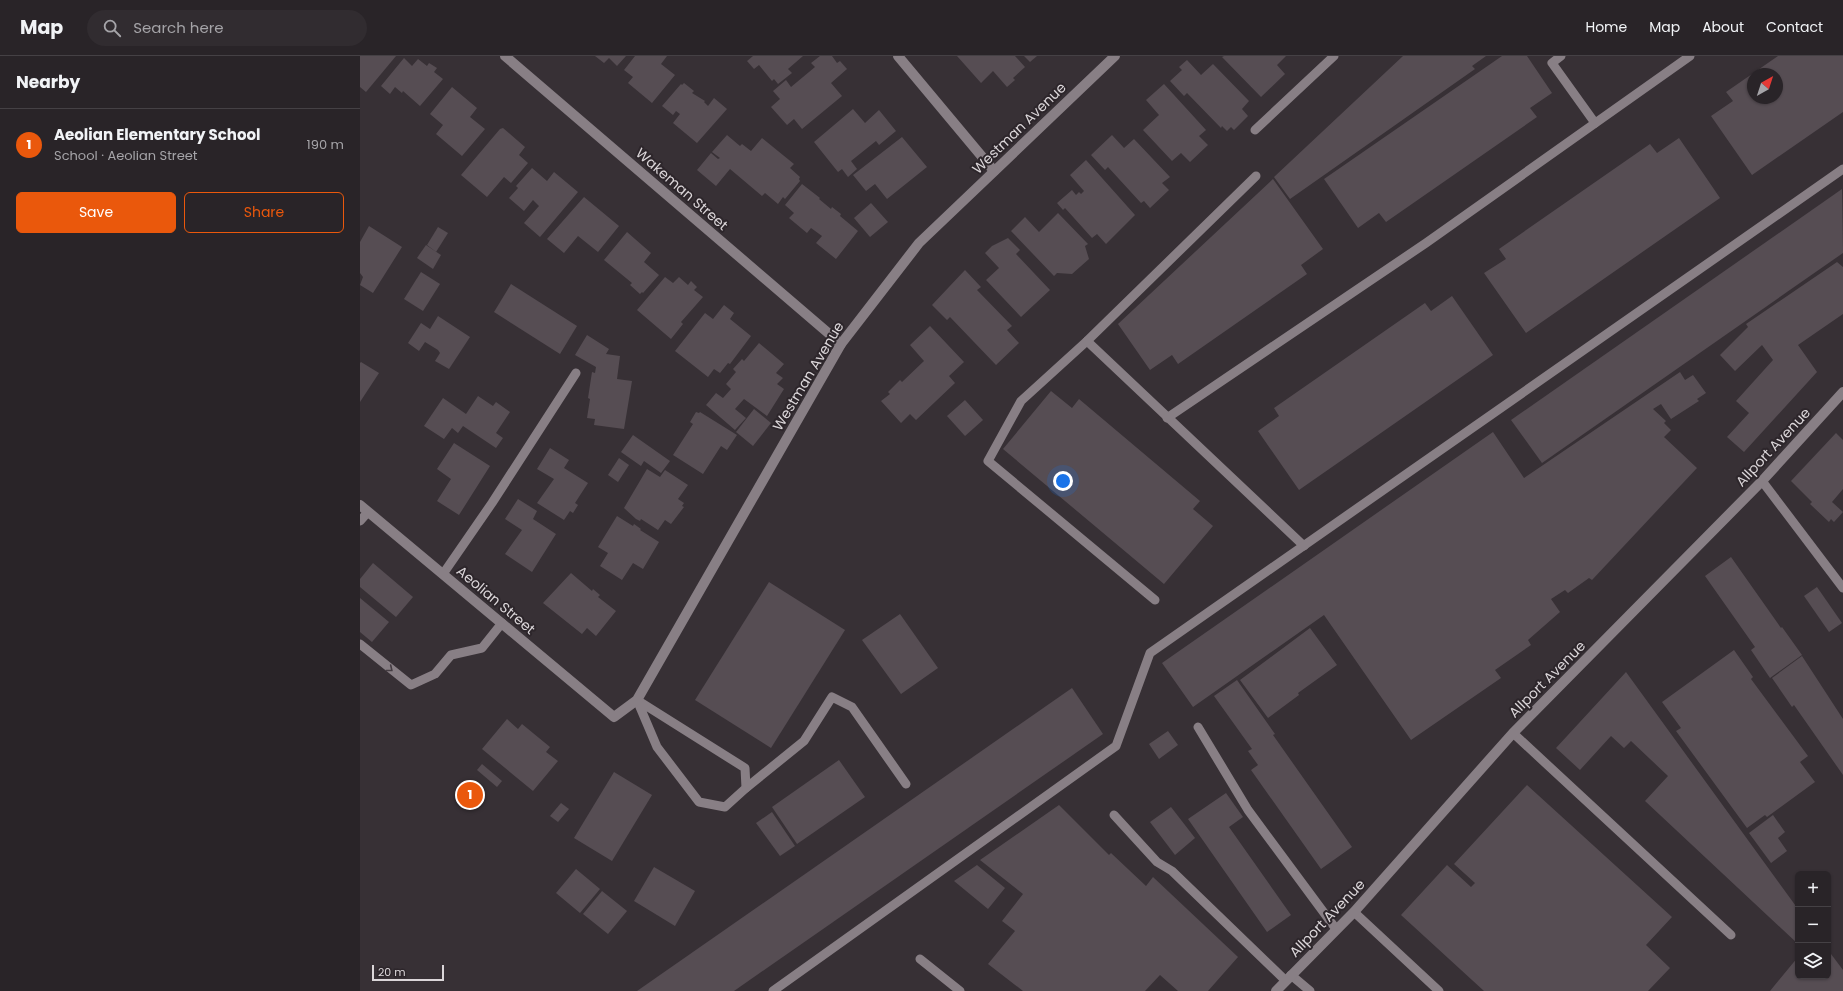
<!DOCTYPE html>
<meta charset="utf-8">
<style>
:root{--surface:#292428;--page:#312c30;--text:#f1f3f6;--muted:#a5a4a8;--line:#454145;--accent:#ea580c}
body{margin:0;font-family:Poppins,sans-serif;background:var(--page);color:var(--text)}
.controls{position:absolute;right:12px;bottom:12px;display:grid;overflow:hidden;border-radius:6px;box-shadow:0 1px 3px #0004}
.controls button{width:36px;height:36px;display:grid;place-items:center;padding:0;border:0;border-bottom:1px solid var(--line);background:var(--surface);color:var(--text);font:20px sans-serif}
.compass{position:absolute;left:1387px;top:12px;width:36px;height:36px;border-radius:50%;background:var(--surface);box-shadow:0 1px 3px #0004;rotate:39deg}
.scale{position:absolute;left:12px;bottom:10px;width:72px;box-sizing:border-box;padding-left:4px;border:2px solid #dbd6d9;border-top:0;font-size:11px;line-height:14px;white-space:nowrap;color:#dbd6d9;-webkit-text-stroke:3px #2d262b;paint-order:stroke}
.you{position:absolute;left:703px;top:425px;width:14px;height:14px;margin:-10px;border:3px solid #fff;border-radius:50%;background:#1a73e8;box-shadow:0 0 0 6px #1a73e833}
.badge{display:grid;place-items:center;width:26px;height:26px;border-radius:50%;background:var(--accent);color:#fff;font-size:13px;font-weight:700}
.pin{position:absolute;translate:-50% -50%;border:2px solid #fff;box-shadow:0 1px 4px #0006}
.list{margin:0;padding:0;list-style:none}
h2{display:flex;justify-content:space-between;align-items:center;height:52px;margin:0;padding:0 16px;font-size:17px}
h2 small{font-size:13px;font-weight:400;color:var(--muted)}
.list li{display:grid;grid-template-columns:26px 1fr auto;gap:12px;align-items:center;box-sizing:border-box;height:72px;padding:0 16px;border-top:1px solid var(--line)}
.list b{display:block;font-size:15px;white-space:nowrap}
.list p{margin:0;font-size:13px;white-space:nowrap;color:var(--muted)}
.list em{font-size:13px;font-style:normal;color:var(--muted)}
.actions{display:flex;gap:8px;padding:12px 16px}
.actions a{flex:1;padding:9px 0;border:1px solid var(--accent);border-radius:6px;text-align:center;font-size:14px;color:var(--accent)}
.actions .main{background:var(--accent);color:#fff}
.icon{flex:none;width:22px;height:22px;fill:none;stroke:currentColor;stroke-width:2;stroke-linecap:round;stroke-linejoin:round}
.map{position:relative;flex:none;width:1483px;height:935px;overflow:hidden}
header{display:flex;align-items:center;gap:24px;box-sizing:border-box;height:56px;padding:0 20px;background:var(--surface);border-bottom:1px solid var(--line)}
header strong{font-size:19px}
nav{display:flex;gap:22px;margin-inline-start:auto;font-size:14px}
.search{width:280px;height:36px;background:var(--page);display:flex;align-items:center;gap:10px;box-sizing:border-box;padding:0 14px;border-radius:22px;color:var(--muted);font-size:15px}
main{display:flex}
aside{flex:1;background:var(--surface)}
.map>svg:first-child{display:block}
.building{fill:#564d53;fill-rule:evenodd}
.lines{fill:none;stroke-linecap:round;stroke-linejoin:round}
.service{stroke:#887f85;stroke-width:9}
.minor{stroke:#887f85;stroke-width:10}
.oneway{stroke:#443c42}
.labels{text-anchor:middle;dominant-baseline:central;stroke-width:4;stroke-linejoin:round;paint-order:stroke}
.street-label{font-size:14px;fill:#dbd6d9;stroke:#2d262b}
</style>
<header>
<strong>Map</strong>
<div class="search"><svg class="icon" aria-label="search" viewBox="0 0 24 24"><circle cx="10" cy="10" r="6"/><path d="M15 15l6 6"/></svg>Search here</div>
<nav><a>Home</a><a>Map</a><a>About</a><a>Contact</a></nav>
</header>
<main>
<aside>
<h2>Nearby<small></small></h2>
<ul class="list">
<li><span class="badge">1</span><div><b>Aeolian Elementary School</b><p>School · Aeolian Street</p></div><em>190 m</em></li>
</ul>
<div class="actions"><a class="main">Save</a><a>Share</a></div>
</aside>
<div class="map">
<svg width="1483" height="935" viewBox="0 0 1483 935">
<rect width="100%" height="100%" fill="#373035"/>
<!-- building -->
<g class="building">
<polygon points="0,0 36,0 6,36 0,31"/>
<polygon points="235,0 266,0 257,10 249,2 244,7"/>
<polygon points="275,0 307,0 301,8 315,19 292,47 268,27 273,21 264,14"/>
<polygon points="393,0 443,0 428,13 432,17 418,28 414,23 412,25 399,9 394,13 387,5"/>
<polygon points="460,0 472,0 477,7 480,5 487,13 471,27 482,40 442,73 434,63 427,69 411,51 420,43 413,35 426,24 431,31 455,11 451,7"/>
<polygon points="597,0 655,0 665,11 653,22 655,24 647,31 633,15 621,27"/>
<polygon points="664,0 677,0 670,6"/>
<polygon points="864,0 926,0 917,9 925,18 901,41 862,1"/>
<polygon points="1043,0 1126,0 1112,10 1115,13 930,143 914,121"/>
<polygon points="1142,0 1167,0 1192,37 1170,52 1177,61 1026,166 1019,157 998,172 964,123"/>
<path d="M1418,0H1483V56L1392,119L1351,60L1373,45L1366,36ZM1393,18H1417V42H1393Z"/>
<polygon points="44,2 52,10 58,3 67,10 69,7 77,12 74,16 83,23 60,50 43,35 42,37 35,31 30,38 21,30"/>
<polygon points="827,4 841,19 853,8 889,45 882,53 888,60 874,74 871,71 867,75 862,70 861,72 827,37 824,40 810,25 822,14 819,11"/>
<polygon points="324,27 334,35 332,37 345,45 344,46 348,50 354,42 367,53 337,87 313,67 320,58 316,55 313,59 302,50 321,28 322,29"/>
<polygon points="804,28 846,74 839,80 848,89 830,106 821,97 812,105 783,74 799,59 786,44"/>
<polygon points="92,31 117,52 110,61 125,73 102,100 76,78 83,69 70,58"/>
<polygon points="493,53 505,67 519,54 536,75 519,89 516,85 491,105 497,113 488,121 482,113 478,116 454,86"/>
<polygon points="143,72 165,91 159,99 168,107 151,127 144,121 127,141 101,119 140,73"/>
<polygon points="367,79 380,90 382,88 391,95 402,82 434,108 430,112 440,121 439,123 440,125 425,143 423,141 418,148 405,137 402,140 370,113 356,130 337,114 351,97 358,103 360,102 352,96"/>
<polygon points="752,79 764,92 774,83 810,121 802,127 809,134 790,152 784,145 781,147 748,111 745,114 731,99"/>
<polygon points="542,81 567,111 527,143 515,128 506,135 493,119"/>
<polygon points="1319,82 1360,142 1166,277 1124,217 1146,203 1139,193 1290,88 1297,97"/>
<polygon points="726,104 775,159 746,188 737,178 732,182 705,152 703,154 697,147 712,134 716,139 719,136 721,138 724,135 710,119"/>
<polygon points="172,112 187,125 194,116 218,136 180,181 164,167 179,150 173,144 164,155 149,142 158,132 156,130"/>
<polygon points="913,123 963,193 941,209 947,218 818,308 812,299 790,314 758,268"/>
<polygon points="442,128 460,142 459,143 471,153 472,151 481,158 480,160 498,175 476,203 456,187 462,180 451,172 447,177 429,162 434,157 425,149"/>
<polygon points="1482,133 1483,197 1182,407 1151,364"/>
<polygon points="224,141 259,170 238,196 218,180 204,197 187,183"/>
<polygon points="511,147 528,166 510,181 494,162"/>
<polygon points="698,157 728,188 725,190 729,203 712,218 697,217 694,220 651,175 665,161 679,176"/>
<polygon points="9,170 42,191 13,237 0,229 3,221 0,217 0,186"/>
<polygon points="78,171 88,177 76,196 67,189"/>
<polygon points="267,176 291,197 284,206 299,219 283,237 282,236 280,238 270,229 272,227 244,204"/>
<polygon points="648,182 660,194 656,198 690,234 661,261 626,224 639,212 625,197 632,190"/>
<polygon points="66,189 81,199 73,213 57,202"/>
<polygon points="1477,206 1483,211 1483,258 1438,289 1457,316 1384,396 1367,381 1389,357 1376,345 1413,304 1402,289 1375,315 1360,299 1388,271 1386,268"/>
<polygon points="605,214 621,231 617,234 652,270 647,274 659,287 636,309 590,261 587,264 572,249"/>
<polygon points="61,216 80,228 63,255 44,243"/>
<polygon points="305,221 313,227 319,221 328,229 331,225 337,231 334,234 343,241 321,266 323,268 311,283 277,254"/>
<polygon points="151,228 217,270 200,298 134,256"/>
<polygon points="1092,240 1133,299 939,434 898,375 919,360 914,352 1065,247 1071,255"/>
<polygon points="364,249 374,257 370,263 391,280 370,308 368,307 360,317 354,313 348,321 315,295 345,257 353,263"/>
<polygon points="78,260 110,281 89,313 75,305 80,297 78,294 65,286 59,295 48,287 61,267 70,273"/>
<polygon points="570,270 604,306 589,320 595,327 556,364 550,358 541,367 521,345 530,338 528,336 540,324 542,326 564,305 550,289"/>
<polygon points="227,279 249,293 246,298 260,300 257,323 272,325 264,373 234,369 235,363 227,362 230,343 228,342 232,316 235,317 236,311 215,299"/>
<polygon points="399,287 424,308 416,317 423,322 417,328 424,333 407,360 384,343 375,353 386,362 375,374 346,349 356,337 363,342 371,333 366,328 376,316 373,313 382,303 384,305"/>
<polygon points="1,306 19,317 0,346 0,307"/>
<polygon points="1320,316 1325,324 1333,319 1346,337 1337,343 1339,345 1311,363 1301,348 1293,353 1306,365 1304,367 1311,374 1304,381 1337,412 1232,524 1229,522 1208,537 1205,534 1191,543 1200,556 1168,584 1171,589 1135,614 1141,622 1051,684 964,559 833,651 802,607 1133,376 1164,422"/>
<polygon points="691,335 712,352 719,343 840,445 833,453 853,470 804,528 643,393"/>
<polygon points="118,340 133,350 136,346 150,356 136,377 143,382 136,392 103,370 98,377 92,372 84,383 64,370 83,342 106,358"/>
<polygon points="605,344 623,364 605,380 587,360"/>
<polygon points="394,353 411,367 393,390 376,376"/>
<polygon points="336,356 339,357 340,356 377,379 367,394 361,390 343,418 313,399 333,368 330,366"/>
<polygon points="1476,377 1483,384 1483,433 1472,446 1483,456 1474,466 1471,463 1469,466 1450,448 1452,446 1431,425"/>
<polygon points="273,379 310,405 301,417 284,405 281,410 261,396"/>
<polygon points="94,387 130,410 99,459 77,445 91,423 77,413"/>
<polygon points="190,392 209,404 204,412 228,427 215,447 218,449 213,457 210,455 204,464 177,447 194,423 177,413"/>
<polygon points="259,402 269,409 258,426 248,419"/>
<polygon points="287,413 300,421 305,414 328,429 318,443 324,447 322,450 324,451 311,468 305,464 298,474 281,463 280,465 276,463 264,452"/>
<polygon points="158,443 177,455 173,463 196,478 172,516 145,498 162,474 145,463"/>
<polygon points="257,460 273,470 274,468 281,473 280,474 299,486 283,513 273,507 262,524 240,510 248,497 238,491"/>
<polygon points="1371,501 1421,572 1422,571 1442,599 1410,622 1391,594 1395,591 1345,520"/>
<polygon points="13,507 53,541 36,561 0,531 0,523"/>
<polygon points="211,517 232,535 233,533 240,539 238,541 256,555 236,580 227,572 222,578 183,547"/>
<polygon points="409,526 485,574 411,692 335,644"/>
<polygon points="1457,531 1482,567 1469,576 1444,540"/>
<polygon points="0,542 29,566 12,586 0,576"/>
<polygon points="540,558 578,612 541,638 502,584"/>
<polygon points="950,572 977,609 938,637 939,639 908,662 880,624"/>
<polygon points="1374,594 1393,621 1391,623 1448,700 1440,706 1455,726 1407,761 1405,759 1387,772 1316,675 1321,672 1302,646"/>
<polygon points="1442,600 1483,663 1483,719 1434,649 1432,651 1412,622"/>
<polygon points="1266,616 1438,853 1438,888 1285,745 1308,720 1271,685 1264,692 1251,680 1220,714 1196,692"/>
<polygon points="877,624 915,678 913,679 992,791 961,813 891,714 898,709 888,695 892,693 854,640"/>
<polygon points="712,632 743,678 374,935 277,935"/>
<polygon points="147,663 158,673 162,668 190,691 186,696 198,705 173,735 122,693"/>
<polygon points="808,675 818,689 799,703 789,688"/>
<polygon points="479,704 505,741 437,788 412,751"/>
<polygon points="122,708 142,725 137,731 117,714"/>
<polygon points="254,716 292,739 252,805 214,782"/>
<polygon points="1167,729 1312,861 1286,889 1310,912 1288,935 1124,935 1041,859 1087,809 1111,831 1115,827 1094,808"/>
<polygon points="866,737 883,761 869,771 931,859 907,876 828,763"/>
<polygon points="201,747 209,753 198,766 190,760"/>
<polygon points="699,749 749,799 751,797 786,830 793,821 878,901 848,935 818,935 800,919 785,935 663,935 628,908 655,875 642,865 663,838 620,804"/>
<polygon points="811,751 835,782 815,799 790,766"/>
<polygon points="412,756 435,790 420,800 396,767"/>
<polygon points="1413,759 1425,776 1418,782 1427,795 1411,807 1389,777"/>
<polygon points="617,809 645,832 628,853 594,825"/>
<polygon points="294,811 335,835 315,870 274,845"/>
<polygon points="216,813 240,833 220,857 196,837"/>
<polygon points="242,835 267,855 248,878 223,858"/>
<polygon points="1468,894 1483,914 1483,935 1410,935 1438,901 1438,920 1468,920"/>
</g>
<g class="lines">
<!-- service -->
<g class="service">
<polyline points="1201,0 1192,7 1235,67"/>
<polyline points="895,74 974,0"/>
<polyline points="727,285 944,490"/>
<polyline points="807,362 1066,187 1330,0"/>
<polyline points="1402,425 1483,532"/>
<polyline points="0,465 8,456"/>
<polyline points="83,518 132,447 216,317"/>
<polyline points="795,544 628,405 661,345 727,285 896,120"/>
<polyline points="0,588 51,629 75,618 91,599 122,592 142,567"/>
<polygon points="277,644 385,712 386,732 365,751 339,746 297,691"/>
<polyline points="838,671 888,754 976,873"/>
<polyline points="1153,677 1371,879"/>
<polyline points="386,732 444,685 472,641 492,651 546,728"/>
<polyline points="754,759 797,806 812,815 926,925"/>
<polyline points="994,856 1079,935"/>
<polyline points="560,903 600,935"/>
<polyline points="931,919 950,935"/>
<polyline points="413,935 756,690 790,597 1483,113"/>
</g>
<!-- minor -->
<g class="minor">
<polyline points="145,0 481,288"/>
<polyline points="538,0 634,115"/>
<polyline points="0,449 254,661 277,644 481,288 559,187 755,0"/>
<polyline points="916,935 994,856 1153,677 1402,425 1483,336"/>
</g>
</g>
<!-- one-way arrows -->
<defs><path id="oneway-chevron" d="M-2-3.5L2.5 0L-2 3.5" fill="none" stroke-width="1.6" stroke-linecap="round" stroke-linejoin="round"/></defs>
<use class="oneway" href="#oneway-chevron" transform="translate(30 613) rotate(39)"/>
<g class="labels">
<!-- street labels -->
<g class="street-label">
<text transform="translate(659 72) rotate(-44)">Westman Avenue</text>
<text transform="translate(322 133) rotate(41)">Wakeman Street</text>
<text transform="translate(448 320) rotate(-59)">Westman Avenue</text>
<text transform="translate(1413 391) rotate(-47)">Allport Avenue</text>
<text transform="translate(136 544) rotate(40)">Aeolian Street</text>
<text transform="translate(1187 623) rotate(-45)">Allport Avenue</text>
<text transform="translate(967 862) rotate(-46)">Allport Avenue</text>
</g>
</g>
</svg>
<div class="controls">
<button>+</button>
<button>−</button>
<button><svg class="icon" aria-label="layers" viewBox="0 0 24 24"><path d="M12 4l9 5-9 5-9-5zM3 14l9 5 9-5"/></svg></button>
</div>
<svg class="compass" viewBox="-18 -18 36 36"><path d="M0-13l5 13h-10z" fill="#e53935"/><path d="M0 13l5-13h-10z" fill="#a5a4a8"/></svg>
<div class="scale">20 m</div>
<div class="you"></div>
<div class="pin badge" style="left:110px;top:739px">1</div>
</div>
</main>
